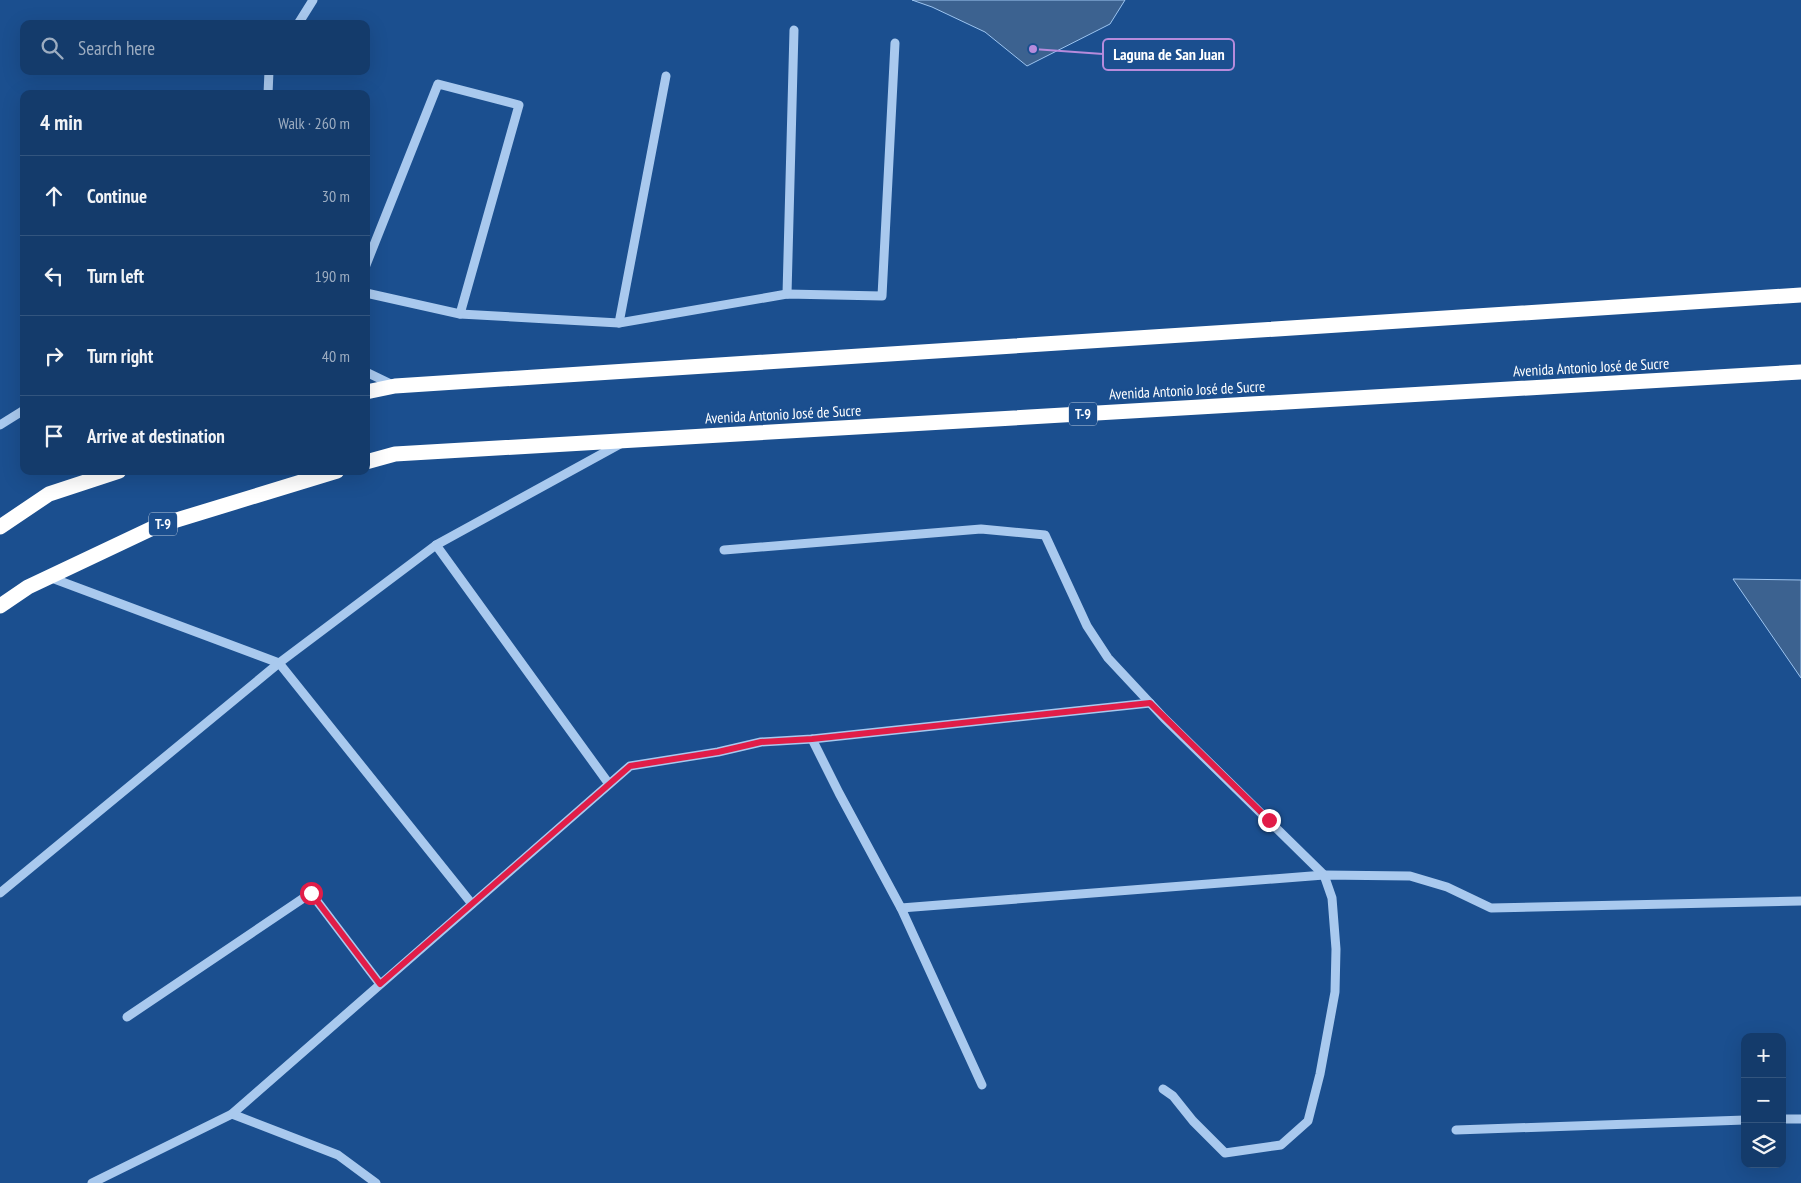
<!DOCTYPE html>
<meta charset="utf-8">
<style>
:root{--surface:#143b6b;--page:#1d4271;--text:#f1f3f6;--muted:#9dadc1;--line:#33557e}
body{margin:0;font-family:"PT Sans Narrow",sans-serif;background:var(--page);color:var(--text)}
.controls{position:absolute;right:15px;bottom:15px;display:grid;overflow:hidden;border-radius:10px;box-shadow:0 5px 20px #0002}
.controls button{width:45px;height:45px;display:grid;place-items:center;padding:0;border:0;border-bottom:1px solid var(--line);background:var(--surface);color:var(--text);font:25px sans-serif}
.stop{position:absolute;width:15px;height:15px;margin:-11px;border:4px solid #e11d48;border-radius:50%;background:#fff}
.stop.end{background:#e11d48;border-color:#fff;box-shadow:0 1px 5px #0008}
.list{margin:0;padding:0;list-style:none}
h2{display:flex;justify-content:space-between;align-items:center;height:65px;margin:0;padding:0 20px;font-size:21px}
h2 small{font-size:16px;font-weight:400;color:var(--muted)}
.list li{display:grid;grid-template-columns:32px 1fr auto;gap:15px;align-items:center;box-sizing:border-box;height:80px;padding:0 20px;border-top:1px solid var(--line)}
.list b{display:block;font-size:19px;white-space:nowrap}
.list em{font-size:16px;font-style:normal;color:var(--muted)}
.icon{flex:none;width:28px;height:28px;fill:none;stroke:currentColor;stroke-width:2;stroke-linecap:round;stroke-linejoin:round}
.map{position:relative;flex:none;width:1801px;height:1183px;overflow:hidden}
.search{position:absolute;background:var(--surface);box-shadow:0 5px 20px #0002;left:20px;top:20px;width:350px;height:55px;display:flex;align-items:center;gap:12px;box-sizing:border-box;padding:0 18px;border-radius:10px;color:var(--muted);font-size:19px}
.panel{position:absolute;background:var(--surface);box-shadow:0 5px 20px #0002;left:20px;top:90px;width:350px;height:385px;border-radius:10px}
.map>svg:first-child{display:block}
.water{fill:#3c6290;stroke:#9cc4f0}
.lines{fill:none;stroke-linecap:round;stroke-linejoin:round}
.minor{stroke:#a9c9ee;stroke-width:9}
.highway{stroke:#fff;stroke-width:15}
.route{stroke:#e11d48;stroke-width:6}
.labels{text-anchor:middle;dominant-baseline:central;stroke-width:4.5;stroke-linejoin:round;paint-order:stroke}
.shield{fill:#1b4f8f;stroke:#bbcadd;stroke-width:1}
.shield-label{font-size:14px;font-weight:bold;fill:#fff}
.street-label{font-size:15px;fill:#fff;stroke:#1b4f8f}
.leader{fill:none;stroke:#b68bdc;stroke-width:2}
.callout-dot{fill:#b68bdc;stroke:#1b4f8f;stroke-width:2}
.callout{fill:#1b4f8f;stroke:#b68bdc;stroke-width:2}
.callout-label{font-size:16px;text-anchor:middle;font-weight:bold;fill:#fff}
</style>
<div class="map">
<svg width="1801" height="1183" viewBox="0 0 1801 1183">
<rect width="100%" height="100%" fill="#1b4f8f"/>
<!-- water -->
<g class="water">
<polygon points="912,0 1125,0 1110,24 1027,66 985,32 932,7"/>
<polygon points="1733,579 1801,580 1801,678"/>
</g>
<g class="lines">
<!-- minor -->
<g class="minor">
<polyline points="298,24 313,0"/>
<polyline points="268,94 269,71"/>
<polyline points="366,265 438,84 519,105 460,314"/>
<polyline points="366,293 460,314 619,323 787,294 882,296 895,43"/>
<polyline points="787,294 794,30"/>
<polyline points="619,323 666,76"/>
<polyline points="366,372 395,386"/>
<polyline points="0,425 24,410"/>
<polyline points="436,545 609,784"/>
<polyline points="724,550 981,529 1045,535 1087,626 1108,658 1164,718 1324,875 1332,898 1336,949 1335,992 1320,1074 1308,1121 1281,1145 1225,1153 1193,1121 1173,1096 1163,1089"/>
<polyline points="49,577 279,663 472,904"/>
<polyline points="812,739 839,793 901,908 982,1085"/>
<polyline points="0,893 279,663 436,545 620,444"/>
<polyline points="901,908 1324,875 1410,876 1447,887 1491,908 1801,901"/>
<polyline points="127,1017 311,893 380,984"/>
<polyline points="232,1114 338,1155 376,1183"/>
<polyline points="1782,1119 1801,1119"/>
<polyline points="1456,1130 1745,1120"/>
<polyline points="92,1183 232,1114 630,766 718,752 761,742 812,739 1150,703"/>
</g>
<!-- highway -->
<g class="highway">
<polyline points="366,392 395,386 1801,295"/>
<polyline points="366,462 395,454 1801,372"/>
<polyline points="0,527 49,494 119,471"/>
<polyline points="0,606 28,587 157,526 337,471"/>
</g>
</g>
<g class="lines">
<!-- route -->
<polyline class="route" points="311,893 380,984 630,766 718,752 761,742 812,739 1150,703 1269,820"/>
</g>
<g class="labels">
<!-- shield labels -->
<g class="shield">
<rect x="1069" y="402.5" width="28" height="23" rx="4"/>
<rect x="149" y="512.5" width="28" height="23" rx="4"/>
</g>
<g class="shield-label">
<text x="1083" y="414">T-9</text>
<text x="163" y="524">T-9</text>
</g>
<!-- street labels -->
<g class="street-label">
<text transform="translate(1591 367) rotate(-3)">Avenida Antonio José de Sucre</text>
<text transform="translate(1187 390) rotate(-3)">Avenida Antonio José de Sucre</text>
<text transform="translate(783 414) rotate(-3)">Avenida Antonio José de Sucre</text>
</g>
</g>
<!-- callouts -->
<path class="leader" d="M1033 49L1103 54"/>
<circle class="callout-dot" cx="1033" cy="49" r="5"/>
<rect class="callout" x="1103" y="39" width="131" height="31" rx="5"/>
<g class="callout-label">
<text x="1169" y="60">Laguna de San Juan</text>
</g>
</svg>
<div class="controls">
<button>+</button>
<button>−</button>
<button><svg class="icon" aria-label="layers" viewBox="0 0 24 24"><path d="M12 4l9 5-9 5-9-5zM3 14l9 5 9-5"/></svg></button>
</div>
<div class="stop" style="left:311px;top:893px"></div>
<div class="stop end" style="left:1269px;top:820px"></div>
<div class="search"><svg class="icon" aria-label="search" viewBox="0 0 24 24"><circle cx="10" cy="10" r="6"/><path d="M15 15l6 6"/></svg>Search here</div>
<section class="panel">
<h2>4 min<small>Walk · 260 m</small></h2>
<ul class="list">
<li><svg class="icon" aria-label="ahead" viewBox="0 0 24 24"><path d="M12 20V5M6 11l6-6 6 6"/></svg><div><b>Continue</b></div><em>30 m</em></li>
<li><svg class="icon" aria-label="left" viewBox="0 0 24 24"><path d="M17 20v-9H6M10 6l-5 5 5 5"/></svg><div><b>Turn left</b></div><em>190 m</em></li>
<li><svg class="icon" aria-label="right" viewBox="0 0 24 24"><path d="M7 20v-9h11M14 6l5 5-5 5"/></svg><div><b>Turn right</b></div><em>40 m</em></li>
<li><svg class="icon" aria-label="arrive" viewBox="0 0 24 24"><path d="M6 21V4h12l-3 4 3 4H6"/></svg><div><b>Arrive at destination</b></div></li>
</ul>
</section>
</div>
